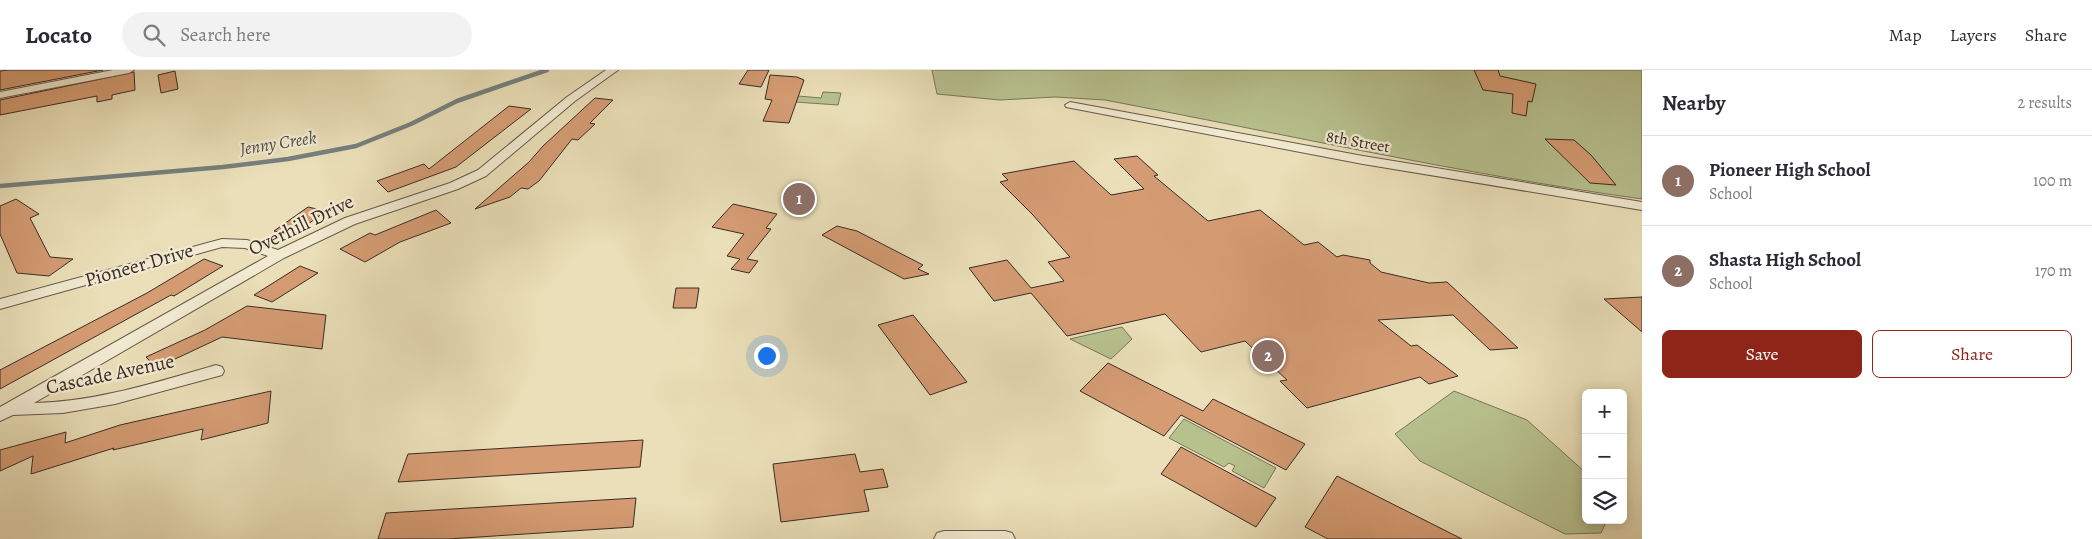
<!DOCTYPE html>
<meta charset="utf-8">
<style>
:root{--surface:#fff;--page:#f2f2f3;--text:#2b2b33;--muted:#7c7c81;--line:#e1e1e2;--accent:#8f2418}
body{margin:0;font-family:Alegreya,serif;background:var(--page);color:var(--text)}
.controls{position:absolute;right:15px;bottom:15px;display:grid;overflow:hidden;border-radius:8px;box-shadow:0 2px 12px #0003}
.controls button{width:45px;height:45px;display:grid;place-items:center;padding:0;border:0;border-bottom:1px solid var(--line);background:var(--surface);color:var(--text);font:25px sans-serif}
.you{position:absolute;left:766px;top:285px;width:18px;height:18px;margin:-12px;border:4px solid #fff;border-radius:50%;background:#1a73e8;box-shadow:0 0 0 8px #1a73e833}
.badge{display:grid;place-items:center;width:32px;height:32px;border-radius:50%;background:var(--accent);color:#fff;font-size:16px;font-weight:700}
.pin{position:absolute;translate:-50% -50%;border:2px solid #fff;box-shadow:0 1px 5px #0006}
.list{margin:0;padding:0;list-style:none}
h2{display:flex;justify-content:space-between;align-items:center;height:65px;margin:0;padding:0 20px;font-size:21px}
h2 small{font-size:16px;font-weight:400;color:var(--muted)}
.list li{display:grid;grid-template-columns:32px 1fr auto;gap:15px;align-items:center;box-sizing:border-box;height:90px;padding:0 20px;border-top:1px solid var(--line)}
.list b{display:block;font-size:19px;white-space:nowrap}
.list p{margin:0;font-size:16px;white-space:nowrap;color:var(--muted)}
.list em{font-size:16px;font-style:normal;color:var(--muted)}
.actions{display:flex;gap:10px;padding:15px 20px}
.actions a{flex:1;padding:11px 0;border:1px solid var(--accent);border-radius:8px;text-align:center;font-size:18px;color:var(--accent)}
.actions .main{background:var(--accent);color:#fff}
.icon{flex:none;width:28px;height:28px;fill:none;stroke:currentColor;stroke-width:2;stroke-linecap:round;stroke-linejoin:round}
.map{position:relative;flex:none;width:1642px;height:469px;overflow:hidden}
header{display:flex;align-items:center;gap:30px;box-sizing:border-box;height:70px;padding:0 25px;background:var(--surface);border-bottom:1px solid var(--line)}
header strong{font-size:24px}
nav{display:flex;gap:28px;margin-inline-start:auto;font-size:18px}
.search{width:350px;height:45px;background:var(--page);display:flex;align-items:center;gap:12px;box-sizing:border-box;padding:0 18px;border-radius:28px;color:var(--muted);font-size:19px}
main{display:flex}
aside{flex:1;background:var(--surface)}
.map>svg:first-child{display:block}
.green{fill:#b7c18e;stroke:#79765a}
.lines{fill:none;stroke-linecap:round;stroke-linejoin:round}
.stream{stroke:#75817e;stroke-width:4.5}
.building{fill:#d59c74;stroke:#3b2b25}
.minor-casing{stroke:#67584a;stroke-width:2}
.minor{fill:#f1ead1;fill-rule:evenodd}
.labels{text-anchor:middle;dominant-baseline:central;stroke-width:4.5;stroke-linejoin:round;paint-order:stroke}
.far-street-label{font-size:16px;fill:#3b2b25;stroke:#f1ead1}
.far-water-label{font-size:18px;font-style:italic;fill:#534f4a;stroke:#f1ead1}
.street-label{font-size:20px;fill:#3b2b25;stroke:#f1ead1}
</style>
<header>
<strong>Locato</strong>
<div class="search"><svg class="icon" aria-label="search" viewBox="0 0 24 24"><circle cx="10" cy="10" r="6"/><path d="M15 15l6 6"/></svg>Search here</div>
<nav><a>Map</a><a>Layers</a><a>Share</a></nav>
</header>
<main>
<div class="map">
<svg width="1642" height="469" viewBox="0 0 1642 469">
<rect width="100%" height="100%" fill="#eadfb8"/>
<filter id="stains"><feTurbulence type="fractalNoise" baseFrequency=".004" numOctaves="4"/><feColorMatrix values="0 0 0 0 .2 0 0 0 0 .09 0 0 0 0 .02 0 0 0 .5 -.17"/></filter>
<radialGradient id="worn" r=".72"><stop offset=".6" stop-color="#630" stop-opacity="0"/><stop offset="1" stop-color="#630" stop-opacity=".3"/></radialGradient>
<!-- green -->
<g class="green">
<path d="M932,0H1642V129C1462,104 1284,64 1105,30L1055,27L1000,30L937,24Z"/>
<polygon points="823,22 841,23 838,35 795,32 798,26 821,28"/>
<polygon points="1122,257 1132,269 1111,289 1070,269"/>
<polygon points="1454,321 1527,350 1586,403 1586,450 1607,450 1601,463 1565,464 1420,391 1395,364"/>
<polygon points="1184,349 1276,398 1264,418 1232,401 1235,396 1229,393 1224,397 1169,368"/>
</g>
<g class="lines">
<!-- stream -->
<polyline class="stream" points="0,116 223,97 288,89 356,76 411,54 457,31 547,0"/>
</g>
<!-- building -->
<g class="building">
<polygon points="9,0 103,0 0,20 0,1"/>
<polygon points="748,0 769,0 761,17 739,14"/>
<polygon points="1474,0 1498,0 1500,6 1536,14 1532,32 1528,31 1526,46 1512,43 1513,24 1483,20"/>
<polygon points="175,1 178,19 161,23 158,5"/>
<polygon points="134,2 135,20 112,25 112,29 97,32 97,26 0,45 0,30"/>
<polygon points="770,5 797,7 804,10 789,53 763,51 772,30 765,29"/>
<polygon points="595,28 613,30 590,53 595,54 578,70 572,69 539,111 528,119 521,118 510,127 475,139 529,92 543,76"/>
<polygon points="509,36 531,39 456,97 388,122 377,111 424,94 429,99"/>
<polygon points="1545,69 1574,70 1591,85 1616,115 1590,113"/>
<polygon points="1137,86 1158,105 1154,106 1208,151 1260,140 1304,175 1318,172 1337,187 1343,185 1370,190 1370,193 1381,202 1429,213 1447,212 1518,278 1490,280 1453,245 1378,250 1411,276 1417,275 1458,306 1429,314 1420,307 1307,338 1280,311 1287,310 1245,271 1201,282 1165,244 1067,266 1031,223 994,231 969,198 1007,190 1031,218 1064,211 1048,192 1070,187 1032,144 1000,112 1008,110 1002,104 1074,91 1111,125 1144,119 1114,89"/>
<polygon points="16,129 39,144 30,148 50,187 73,189 49,206 17,203 0,164 0,136"/>
<polygon points="733,134 777,144 766,158 771,159 747,189 758,191 749,203 731,199 740,189 727,186 744,164 712,157"/>
<polygon points="308,137 326,141 293,165 274,161"/>
<polygon points="436,140 451,153 400,172 365,192 340,179 370,163 375,165"/>
<polygon points="837,156 857,161 923,195 918,199 929,204 904,209 822,165"/>
<polygon points="204,189 223,196 174,226 171,225 0,319 0,300 147,223"/>
<polygon points="300,196 318,203 272,232 254,225"/>
<polygon points="676,218 699,218 696,238 673,238"/>
<polygon points="1642,227 1642,262 1604,229"/>
<polygon points="247,236 326,245 322,279 222,267 156,298 146,287 205,260"/>
<polygon points="913,245 951,292 967,312 930,325 878,255"/>
<polygon points="1108,293 1203,341 1213,329 1305,374 1286,400 1181,345 1164,366 1080,321"/>
<polygon points="271,321 268,353 201,370 203,359 113,380 114,378 31,404 33,386 0,401 0,380 66,362 65,373 120,355"/>
<polygon points="643,370 640,397 398,412 408,384"/>
<polygon points="1181,377 1276,428 1256,457 1161,404"/>
<polygon points="855,384 860,402 883,399 888,417 864,420 869,441 781,452 773,394"/>
<polygon points="1337,406 1462,469 1328,469 1305,457"/>
<polygon points="636,428 633,457 448,469 378,469 386,443"/>
</g>
<g class="lines">
<defs>
<g id="minor">
<polygon points="113,0 134,0 129,3 0,28 0,22"/>
<path d="M606,0H618L575,31L486,106L458,119L355,154L284,188L34,333C96,332 157,312 216,295L222,297L224,301L222,305L115,334L63,343L13,345L0,351V337L268,186L245,178L222,177L0,239V229L222,169L247,170L278,180L345,148L450,113L478,100L567,27Z"/>
<polygon points="1070,32 1363,86 1642,132 1642,140 1363,94 1066,37 1065,35"/>
<polygon points="944,461 1005,461 1012,463 1015,469 934,469 937,463"/>
</g>
</defs>
<!-- minor casing -->
<use href="#minor" class="minor-casing"/>
<!-- minor -->
<use href="#minor" class="minor"/>
</g>
<g class="labels">
<!-- far-street labels -->
<g class="far-street-label">
<text transform="translate(1358 72) rotate(10)">8th Street</text>
</g>
<!-- far-water labels -->
<g class="far-water-label">
<text transform="translate(278 73) rotate(-9)">Jenny Creek</text>
</g>
<!-- street labels -->
<g class="street-label">
<text transform="translate(301 155) rotate(-26)">Overhill Drive</text>
<text transform="translate(139 195) rotate(-16)">Pioneer Drive</text>
<text transform="translate(110 304) rotate(-12)">Cascade Avenue</text>
</g>
</g>
<rect width="100%" height="100%" filter="url(#stains)"/>
<rect width="100%" height="100%" fill="url(#worn)"/>
</svg>
<div class="controls">
<button>+</button>
<button>−</button>
<button><svg class="icon" aria-label="layers" viewBox="0 0 24 24"><path d="M12 4l9 5-9 5-9-5zM3 14l9 5 9-5"/></svg></button>
</div>
<div class="you"></div>
<div class="pin badge" style="left:799px;top:129px;background:#8d6e63">1</div>
<div class="pin badge" style="left:1268px;top:286px;background:#8d6e63">2</div>
</div>
<aside>
<h2>Nearby<small>2 results</small></h2>
<ul class="list">
<li><span class="badge" style="background:#8d6e63">1</span><div><b>Pioneer High School</b><p>School</p></div><em>100 m</em></li>
<li><span class="badge" style="background:#8d6e63">2</span><div><b>Shasta High School</b><p>School</p></div><em>170 m</em></li>
</ul>
<div class="actions"><a class="main">Save</a><a>Share</a></div>
</aside>
</main>
